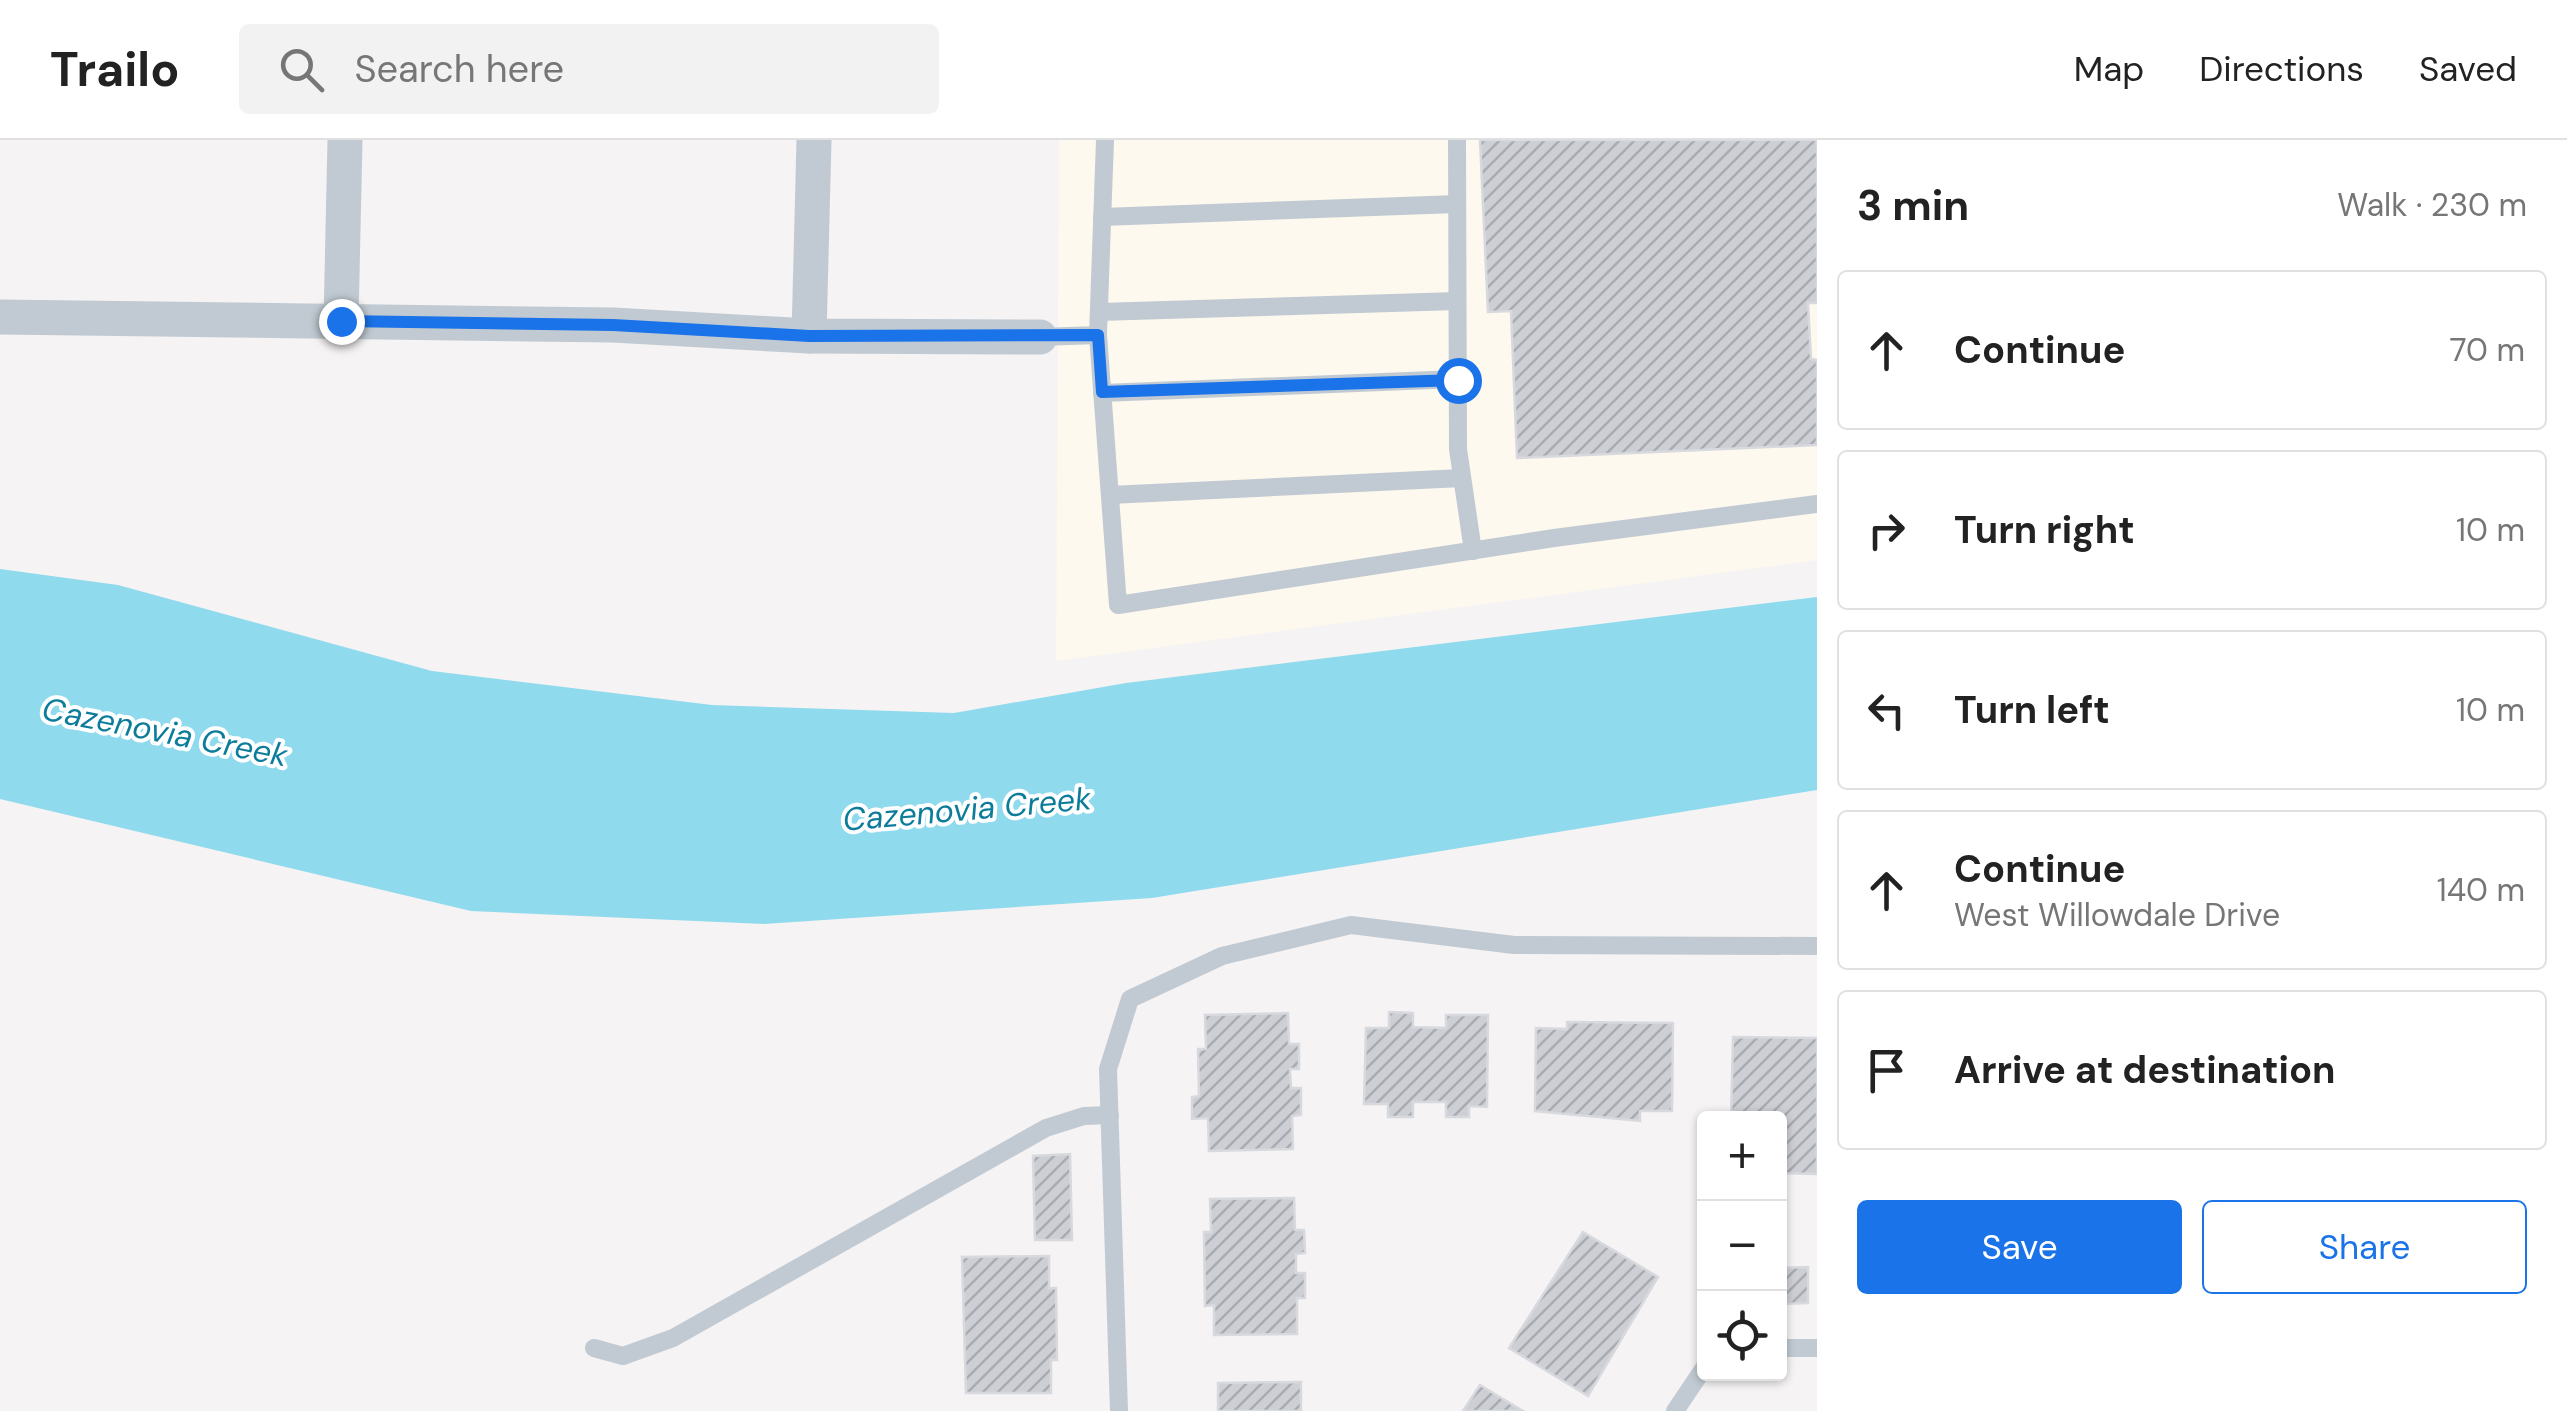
<!DOCTYPE html>
<meta charset="utf-8">
<style>
:root{--surface:#fff;--page:#f2f2f2;--text:#222;--muted:#767676;--line:#e0e0e0;--accent:#1a73e8}
body{margin:0;font-family:"DM Sans",sans-serif;background:var(--page);color:var(--text)}
.controls{position:absolute;right:30px;bottom:30px;display:grid;overflow:hidden;border-radius:10px;box-shadow:0 2px 8px #0004}
.controls button{width:90px;height:90px;display:grid;place-items:center;padding:0;border:0;border-bottom:2px solid var(--line);background:var(--surface);color:var(--text);font:50px sans-serif}
.stop{position:absolute;width:30px;height:30px;margin:-22px;border:8px solid #1a73e8;border-radius:50%;background:#fff}
.stop.end{background:#1a73e8;border-color:#fff;box-shadow:0 2px 10px #0008}
.list{margin:0;padding:0;list-style:none}
h2{display:flex;justify-content:space-between;align-items:center;height:130px;margin:0;padding:0 40px;font-size:42px}
h2 small{font-size:32px;font-weight:400;color:var(--muted)}
.list li{display:grid;grid-template-columns:65px 1fr auto;gap:30px;align-items:center;box-sizing:border-box;height:160px;margin:0 20px 20px;padding:0 20px;border:2px solid var(--line);border-radius:10px}
.list b{display:block;font-size:38px;white-space:nowrap}
.list p{margin:0;font-size:32px;white-space:nowrap;color:var(--muted)}
.list em{font-size:32px;font-style:normal;color:var(--muted)}
.actions{display:flex;gap:20px;padding:30px 40px}
.actions a{flex:1;padding:22px 0;border:2px solid var(--accent);border-radius:10px;text-align:center;font-size:35px;color:var(--accent)}
.actions .main{background:var(--accent);color:#fff}
.icon{flex:none;width:55px;height:55px;fill:none;stroke:currentColor;stroke-width:2;stroke-linecap:round;stroke-linejoin:round}
.map{position:relative;flex:none;width:1817px;height:1271px;overflow:hidden}
header{display:flex;align-items:center;gap:60px;box-sizing:border-box;height:140px;padding:0 50px;background:var(--surface);border-bottom:2px solid var(--line)}
header strong{font-size:48px}
nav{display:flex;gap:55px;margin-inline-start:auto;font-size:35px}
.search{width:700px;height:90px;background:var(--page);display:flex;align-items:center;gap:25px;box-sizing:border-box;padding:0 35px;border-radius:10px;color:var(--muted);font-size:38px}
main{display:flex}
aside{flex:1;background:var(--surface)}
.map>svg:first-child{display:block}
.commercial{fill:#fdf9ef}
.water{fill:#90daee}
.building{fill:url(#building-hatch);stroke:#d7d9de;stroke-width:2.5}
.lines{fill:none;stroke-linecap:round;stroke-linejoin:round}
.lane{stroke:#c1cad2;stroke-width:18}
.street{stroke:#c1cad2;stroke-width:35}
.route{stroke:#1a73e8;stroke-width:12}
.labels{text-anchor:middle;dominant-baseline:central;stroke-width:8;stroke-linejoin:round;paint-order:stroke}
.water-label{font-size:32px;font-style:italic;fill:#0c7c9b;stroke:#fff}
</style>
<header>
<strong>Trailo</strong>
<div class="search"><svg class="icon" aria-label="search" viewBox="0 0 24 24"><circle cx="10" cy="10" r="6"/><path d="M15 15l6 6"/></svg>Search here</div>
<nav><a>Map</a><a>Directions</a><a>Saved</a></nav>
</header>
<main>
<div class="map">
<svg width="1817" height="1271" viewBox="0 0 1817 1271">
<defs>
<pattern id="building-hatch" width="6" height="6" patternUnits="userSpaceOnUse" patternTransform="scale(2.5)"><rect width="6" height="6" fill="#cdcfd5"/><path d="M-1 1l2-2M0 6l6-6M5 7l2-2" fill="none" stroke="#a8abb0"/></pattern>
</defs>
<rect width="100%" height="100%" fill="#f5f3f3"/>
<!-- commercial -->
<polygon class="commercial" points="1059,0 1817,0 1817,420 1056,521"/>
<!-- water -->
<polygon class="water" points="0,429 118,445 432,531 712,565 954,573 1126,543 1817,457 1817,650 1152,758 764,784 471,771 0,659"/>
<!-- building -->
<g class="building">
<polygon points="1480,0 1817,0 1817,163 1808,163 1811,219 1817,220 1817,305 1517,318 1511,171 1488,172"/>
<polygon points="1389,872 1413,873 1413,887 1446,888 1446,875 1488,875 1487,967 1469,966 1469,977 1446,977 1446,962 1413,962 1413,977 1388,977 1388,964 1364,964 1366,888 1389,888"/>
<polygon points="1288,873 1289,904 1299,904 1299,929 1290,929 1291,948 1301,948 1301,975 1292,976 1293,1009 1209,1011 1208,978 1192,979 1192,957 1199,956 1198,909 1206,909 1205,875"/>
<polygon points="1567,882 1673,883 1672,971 1640,971 1640,981 1535,971 1536,888 1567,889"/>
<polygon points="1733,897 1817,898 1817,1034 1780,1033 1780,978 1731,978"/>
<polygon points="1070,1014 1072,1100 1035,1100 1033,1016"/>
<polygon points="1294,1058 1295,1090 1304,1090 1305,1113 1296,1114 1296,1133 1305,1133 1305,1158 1297,1158 1297,1194 1214,1195 1214,1165 1205,1166 1204,1092 1211,1092 1210,1059"/>
<polygon points="1583,1092 1658,1137 1588,1256 1509,1208"/>
<polygon points="1049,1116 1049,1148 1056,1148 1057,1220 1051,1220 1051,1253 966,1253 962,1117"/>
<polygon points="1808,1127 1808,1163 1780,1164 1780,1128"/>
<polygon points="1301,1242 1301,1271 1218,1271 1218,1243"/>
<polygon points="1480,1245 1523,1271 1463,1271"/>
</g>
<g class="lines">
<!-- lane -->
<g class="lane">
<polyline points="1457,0 1458,309 1473,411"/>
<polyline points="1102,77 1457,64"/>
<polyline points="1099,172 1457,161"/>
<polyline points="1098,195 1118,465 1554,398 1817,364"/>
<polyline points="1040,197 1098,195 1105,0"/>
<polyline points="1102,253 1458,239"/>
<polyline points="1110,355 1462,338"/>
<polyline points="594,1208 623,1216 673,1198 1046,988 1084,976 1110,975"/>
<polyline points="1780,1208 1817,1208"/>
<polyline points="1119,1271 1108,929 1130,859 1222,816 1351,785 1514,805 1817,806"/>
<polyline points="1675,1271 1704,1228"/>
</g>
<!-- street -->
<g class="street">
<polyline points="0,177 613,185 809,196 1040,197"/>
<polyline points="341,181 345,0"/>
<polyline points="809,196 814,0"/>
</g>
</g>
<g class="lines">
<!-- route -->
<polyline class="route" points="341,181 613,185 809,196 1098,195 1102,252 1458,240"/>
</g>
<g class="labels">
<!-- water labels -->
<g class="water-label">
<text transform="translate(165 592) rotate(11)">Cazenovia Creek</text>
<text transform="translate(967 669) rotate(-5)">Cazenovia Creek</text>
</g>
</g>
</svg>
<div class="controls">
<button>+</button>
<button>−</button>
<button><svg class="icon" aria-label="locate" viewBox="0 0 24 24"><circle cx="12" cy="12" r="6"/><path d="M12 2v4M12 18v4M2 12h4M18 12h4"/></svg></button>
</div>
<div class="stop" style="left:1458px;top:240px"></div>
<div class="stop end" style="left:341px;top:181px"></div>
</div>
<aside>
<h2>3 min<small>Walk · 230 m</small></h2>
<ul class="list">
<li><svg class="icon" aria-label="ahead" viewBox="0 0 24 24"><path d="M12 20V5M6 11l6-6 6 6"/></svg><div><b>Continue</b></div><em>70 m</em></li>
<li><svg class="icon" aria-label="right" viewBox="0 0 24 24"><path d="M7 20v-9h11M14 6l5 5-5 5"/></svg><div><b>Turn right</b></div><em>10 m</em></li>
<li><svg class="icon" aria-label="left" viewBox="0 0 24 24"><path d="M17 20v-9H6M10 6l-5 5 5 5"/></svg><div><b>Turn left</b></div><em>10 m</em></li>
<li><svg class="icon" aria-label="ahead" viewBox="0 0 24 24"><path d="M12 20V5M6 11l6-6 6 6"/></svg><div><b>Continue</b><p>West Willowdale Drive</p></div><em>140 m</em></li>
<li><svg class="icon" aria-label="arrive" viewBox="0 0 24 24"><path d="M6 21V4h12l-3 4 3 4H6"/></svg><div><b>Arrive at destination</b></div></li>
</ul>
<div class="actions"><a class="main">Save</a><a>Share</a></div>
</aside>
</main>
